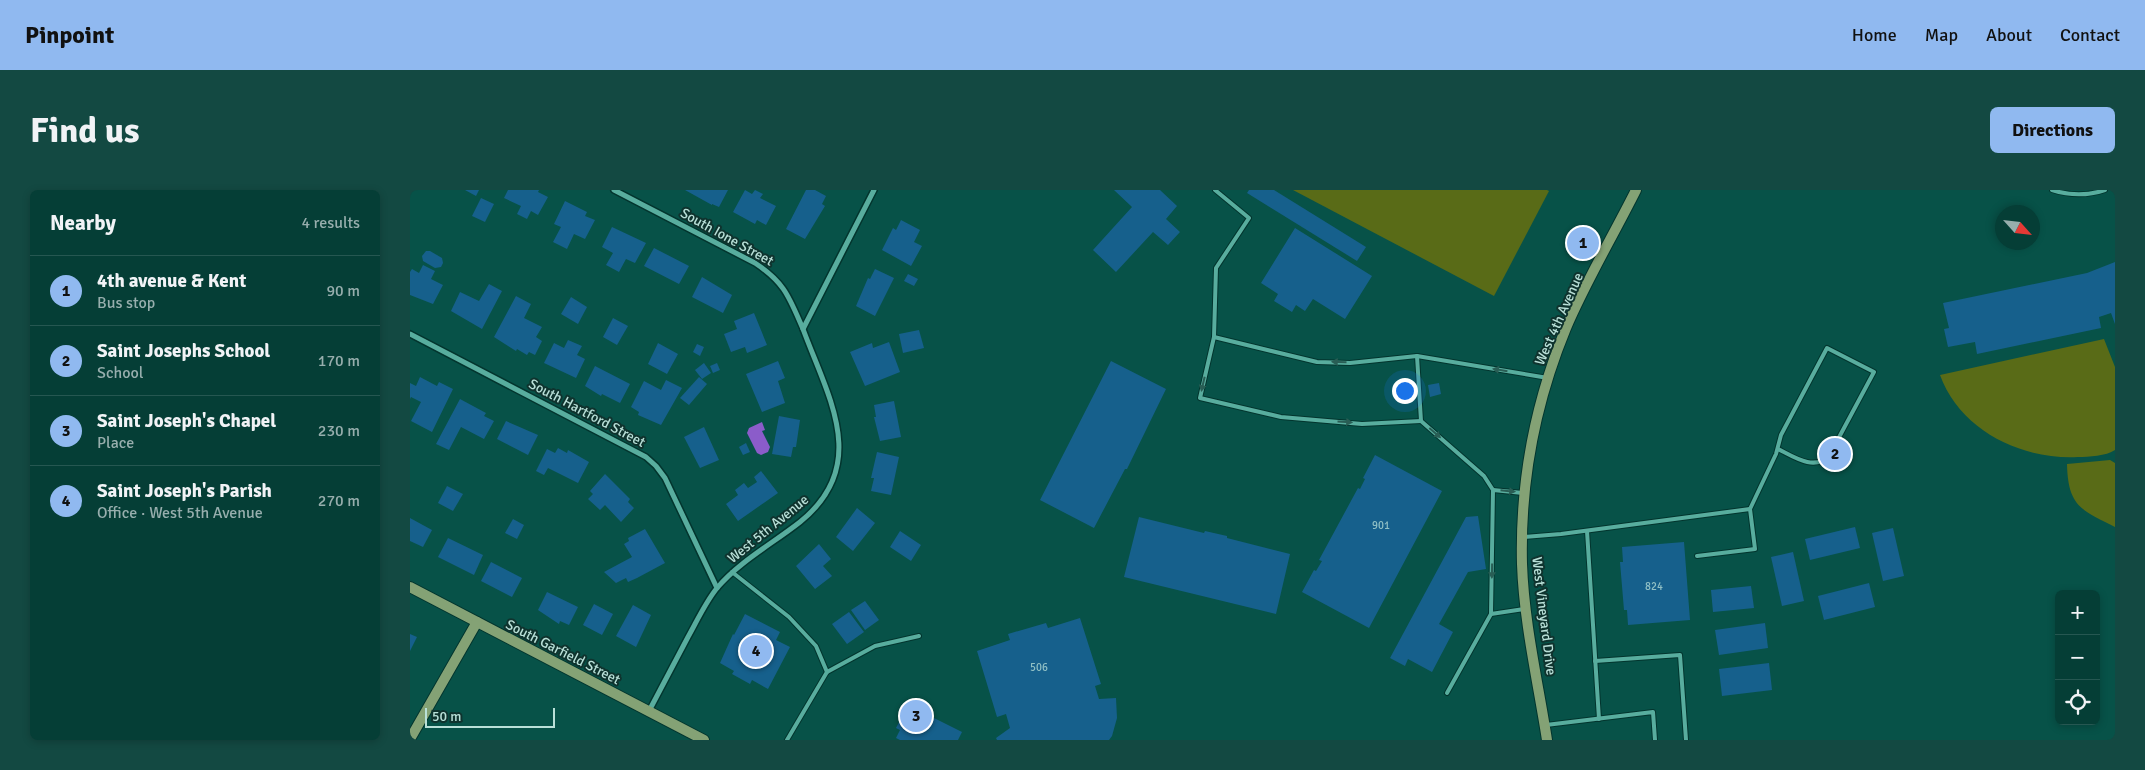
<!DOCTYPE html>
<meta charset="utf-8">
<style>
:root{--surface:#053e36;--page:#134942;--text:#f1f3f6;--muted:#97aead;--line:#265751;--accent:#90b9f0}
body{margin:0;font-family:Signika,sans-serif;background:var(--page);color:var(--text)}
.controls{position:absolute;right:15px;bottom:15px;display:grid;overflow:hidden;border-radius:8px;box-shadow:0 2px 8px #0003}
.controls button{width:45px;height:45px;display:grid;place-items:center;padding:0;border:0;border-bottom:1px solid var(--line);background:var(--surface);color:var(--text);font:25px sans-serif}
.compass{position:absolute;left:1585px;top:15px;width:45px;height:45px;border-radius:50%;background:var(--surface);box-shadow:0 2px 8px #0003;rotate:117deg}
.scale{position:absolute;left:15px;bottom:12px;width:130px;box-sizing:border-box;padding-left:5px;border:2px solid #b9e0d8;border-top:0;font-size:14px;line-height:18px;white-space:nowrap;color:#b9e0d8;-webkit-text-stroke:4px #0f332e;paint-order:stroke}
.you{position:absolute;left:994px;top:200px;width:18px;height:18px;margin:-12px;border:4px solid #fff;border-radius:50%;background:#1a73e8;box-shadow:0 0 0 8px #1a73e833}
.badge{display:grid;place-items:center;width:32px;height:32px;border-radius:50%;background:var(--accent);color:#111;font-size:16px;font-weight:700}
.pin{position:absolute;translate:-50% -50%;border:2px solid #fff;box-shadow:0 1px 5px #0006}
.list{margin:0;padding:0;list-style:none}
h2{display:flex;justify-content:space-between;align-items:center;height:65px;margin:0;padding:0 20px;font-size:21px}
h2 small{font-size:16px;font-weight:400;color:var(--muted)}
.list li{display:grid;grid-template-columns:32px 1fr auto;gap:15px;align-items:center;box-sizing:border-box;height:70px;padding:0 20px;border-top:1px solid var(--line)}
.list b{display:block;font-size:19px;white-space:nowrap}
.list p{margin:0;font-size:16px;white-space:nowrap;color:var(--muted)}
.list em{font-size:16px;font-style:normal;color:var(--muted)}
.icon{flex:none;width:28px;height:28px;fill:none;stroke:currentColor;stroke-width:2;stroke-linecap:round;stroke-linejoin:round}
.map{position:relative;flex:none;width:1705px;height:550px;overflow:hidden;border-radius:8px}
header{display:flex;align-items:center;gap:30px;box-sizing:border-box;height:70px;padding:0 25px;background:var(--accent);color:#111}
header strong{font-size:24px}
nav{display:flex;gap:28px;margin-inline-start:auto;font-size:18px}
.intro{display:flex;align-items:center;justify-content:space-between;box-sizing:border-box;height:120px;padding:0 30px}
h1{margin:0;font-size:35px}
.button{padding:12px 22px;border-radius:8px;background:var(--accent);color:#111;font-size:18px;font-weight:700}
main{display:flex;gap:30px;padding:0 30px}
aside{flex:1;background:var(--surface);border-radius:8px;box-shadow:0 2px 8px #0003}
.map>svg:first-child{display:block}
.green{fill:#596b17}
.water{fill:#8b5cca}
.building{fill:#16608c}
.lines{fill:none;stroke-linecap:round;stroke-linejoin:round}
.lane-casing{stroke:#03352e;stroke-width:6}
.street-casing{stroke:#03352e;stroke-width:8}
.secondary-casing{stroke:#03352e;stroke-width:12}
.lane{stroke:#58ad9e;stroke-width:4}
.street{stroke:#58ad9e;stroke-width:5}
.secondary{stroke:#84a275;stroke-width:10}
.oneway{fill:#295e55}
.labels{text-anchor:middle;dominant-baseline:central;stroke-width:4;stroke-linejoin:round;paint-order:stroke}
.number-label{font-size:11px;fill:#90c0c5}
.street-label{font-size:14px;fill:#b9e0d8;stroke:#0f332e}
</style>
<header>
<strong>Pinpoint</strong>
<nav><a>Home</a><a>Map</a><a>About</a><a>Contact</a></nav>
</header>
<div class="intro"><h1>Find us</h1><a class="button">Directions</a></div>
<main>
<aside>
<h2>Nearby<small>4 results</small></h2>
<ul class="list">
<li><span class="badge">1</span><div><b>4th avenue &amp; Kent</b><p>Bus stop</p></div><em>90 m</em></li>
<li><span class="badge">2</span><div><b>Saint Josephs School</b><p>School</p></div><em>170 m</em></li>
<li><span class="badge">3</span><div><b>Saint Joseph's Chapel</b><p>Place</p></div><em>230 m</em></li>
<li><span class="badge">4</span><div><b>Saint Joseph's Parish</b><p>Office · West 5th Avenue</p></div><em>270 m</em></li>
</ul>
</aside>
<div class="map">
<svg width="1705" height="550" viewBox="0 0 1705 550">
<rect width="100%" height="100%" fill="#075248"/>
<!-- green -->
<g class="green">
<polygon points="883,0 1137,0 1139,1 1084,106"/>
<path d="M1694,149L1705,177V260C1696,266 1679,267 1668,267C1611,270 1550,240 1530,185Z"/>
<path d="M1700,270L1705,273V337C1671,320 1658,316 1657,274Z"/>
</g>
<!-- water -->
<polygon class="water" points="352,232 355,240 352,241 360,257 358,262 351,265 347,263 337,243 339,238"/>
<!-- building -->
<g class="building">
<polygon points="55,0 69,0 66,6"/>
<polygon points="98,0 129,0 128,2 138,7 128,25 121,21 117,29 107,24 111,16 94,8"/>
<polygon points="275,0 318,0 309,17 302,14 302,15"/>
<polygon points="335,0 342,4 345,0 353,4 350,8 366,16 356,35 347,30 345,34 323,22"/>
<polygon points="396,0 405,0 416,6 412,14 415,16 395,49 376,39"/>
<polygon points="704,0 750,0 767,16 756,29 770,42 758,55 743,42 706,82 683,60 722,17"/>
<polygon points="839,0 864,0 956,57 947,71 837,3"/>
<polygon points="71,8 84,14 75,32 62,26"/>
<polygon points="155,11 177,22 175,26 185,30 175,49 164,44 157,59 143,52 151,37 144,34"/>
<polygon points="491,30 510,40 504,52 512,56 501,76 472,60 483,38 486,40"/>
<polygon points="202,37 236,53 225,73 216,69 209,82 196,75 203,63 192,57"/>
<polygon points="885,38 962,86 935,129 903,109 895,121 886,115 882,122 864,111 868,104 851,93"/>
<polygon points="244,58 279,76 269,94 234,76"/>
<polygon points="16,61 20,61 32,68 33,73 31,77 25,78 13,71 12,66"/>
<polygon points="1705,72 1705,134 1701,123 1689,127 1691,138 1567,164 1565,152 1538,157 1534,139 1539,138 1533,113 1677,83"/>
<polygon points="13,75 25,81 21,89 33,95 23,114 0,105 0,82 2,79 9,83"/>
<polygon points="465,79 484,88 465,126 446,116 458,88 460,89"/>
<polygon points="498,84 508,89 504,96 494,91"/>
<polygon points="292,87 322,105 313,123 282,107"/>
<polygon points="79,94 92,101 72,139 41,121 50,102 69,111"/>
<polygon points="106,106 121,114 114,128 132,137 126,147 132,151 125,165 119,162 117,165 107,159 106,161 84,147"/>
<polygon points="161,107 177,117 168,134 151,124"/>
<polygon points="344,123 357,155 337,163 335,157 321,162 314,144 327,139 324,131"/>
<polygon points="203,128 218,136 207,155 193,147"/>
<polygon points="509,140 514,158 493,163 489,144"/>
<polygon points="158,150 172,156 167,165 175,169 166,188 134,173 144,153 154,158"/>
<polygon points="479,152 490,182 455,196 440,162 462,153 463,158"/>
<polygon points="248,153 268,164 257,184 238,174"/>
<polygon points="287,154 294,157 290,166 283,162"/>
<polygon points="368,171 375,188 368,191 375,213 352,222 336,184"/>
<polygon points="701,171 756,199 717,279 715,279 684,338 630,310"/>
<polygon points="294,173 301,183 292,189 285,180"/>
<polygon points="307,173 310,180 303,183 300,176"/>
<polygon points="185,176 220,194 210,213 192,204 191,206 175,196"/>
<polygon points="10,187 27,196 29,192 43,199 22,242 1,231 11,212 1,207 0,209 0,193 6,196"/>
<polygon points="289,187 297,194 279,215 270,208"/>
<polygon points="256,190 272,198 251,235 228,225 229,222 221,217 234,191 251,200"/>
<polygon points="1029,193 1031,204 1020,207 1018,195"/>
<polygon points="50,209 76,223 74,226 84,231 74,249 51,237 39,260 26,254"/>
<polygon points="484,211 491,247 470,251 464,227 466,227 464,215"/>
<polygon points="369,226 390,230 386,257 383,257 381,267 362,264"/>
<polygon points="96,231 128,245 118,265 87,249"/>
<polygon points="294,237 309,270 290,278 274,247"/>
<polygon points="336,253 340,262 333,265 329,257"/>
<polygon points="148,258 157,263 158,260 179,272 168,293 138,278 134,285 126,281 137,259 145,263"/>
<polygon points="467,262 489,267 481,305 461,301 464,288 461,288"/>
<polygon points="965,265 1032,301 959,438 892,402 904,380 906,381 912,371 909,370 948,298 950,299 955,289 953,288"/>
<polygon points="351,281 368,303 328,331 316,314 328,305 325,300 334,293 338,298 347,292 344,287"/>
<polygon points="195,284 220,309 218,312 224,318 211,332 195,315 190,320 178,309 183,304 180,301"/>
<polygon points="37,296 53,304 43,321 28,313"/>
<polygon points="447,318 465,333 443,361 426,347"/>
<polygon points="1068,326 1076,379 1058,382 1029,434 1043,442 1022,482 998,469 995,476 980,468 1056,327"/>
<polygon points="729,327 794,343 795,341 817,346 817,348 880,364 866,424 714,387"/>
<polygon points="0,328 22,340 13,357 0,351"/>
<polygon points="103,329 114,335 107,349 95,343"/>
<polygon points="1445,337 1450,358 1400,370 1395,349"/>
<polygon points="1483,338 1494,386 1473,391 1462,343"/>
<polygon points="235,339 255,373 227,388 218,392 216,388 206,393 194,382 222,367 214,354 219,351 218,348"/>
<polygon points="490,341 511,355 501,371 480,357"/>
<polygon points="38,348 73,365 64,385 28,367"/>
<polygon points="1274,352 1280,430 1218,435 1217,420 1214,420 1210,372 1213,372 1212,357"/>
<polygon points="409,354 421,369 413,376 422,386 405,399 386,376"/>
<polygon points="1383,362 1394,411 1372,416 1361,367"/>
<polygon points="81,372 112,388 102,407 71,391"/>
<polygon points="1459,393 1465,417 1414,430 1408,406"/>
<polygon points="1341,396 1344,418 1303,422 1301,400"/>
<polygon points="137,402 168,417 159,435 150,431 149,434 128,420"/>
<polygon points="455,411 469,430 455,440 441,420"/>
<polygon points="184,414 203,424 192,445 173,435"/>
<polygon points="223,415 241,425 226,457 206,446"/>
<polygon points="439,422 454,442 437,454 422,434"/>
<polygon points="335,424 370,442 366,450 380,457 358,499 342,490 340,494 322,484 324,481 310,473 323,444 324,445"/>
<polygon points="670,428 691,494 685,496 689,509 706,508 707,528 702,546 699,550 587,550 586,548 600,538 596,524 587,527 567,461 600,450 598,444 636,433 638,438"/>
<polygon points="1355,433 1358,458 1309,465 1305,440"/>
<polygon points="0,444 7,447 0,461"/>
<polygon points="1359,473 1362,500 1312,506 1309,479"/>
<polygon points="498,515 552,542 548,550 490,550 486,548 490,540 486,538"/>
</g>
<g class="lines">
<defs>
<g id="lane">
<polyline points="805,0 839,28 806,78 804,147 790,208 871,227 952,234 1011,231"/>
<path d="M1642,0C1661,6 1677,6 1695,0"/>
<polyline points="804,147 907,172 940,173 1007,166 1138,188"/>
<polyline points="1007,166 1011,231 1074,286 1083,300 1081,424 1114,419"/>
<polyline points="1083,300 1113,303"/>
<polyline points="1177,341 1189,529"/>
<polyline points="1114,347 1151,344 1340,319"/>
<path d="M1287,366L1345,359L1340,319L1366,264L1371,245L1417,158L1464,182L1419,266C1404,281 1384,267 1368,259"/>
<polyline points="322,382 379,427 406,456 417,482"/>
<polyline points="1185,471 1270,465 1276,550"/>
<polyline points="1037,503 1081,424"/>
<polyline points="1136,535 1243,522 1245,550"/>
<polyline points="377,550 417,482 465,456 509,446"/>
</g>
<g id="street">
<path d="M204,0L345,73C375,93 379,107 393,139"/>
<polyline points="0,144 236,267 246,276 255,288 307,398"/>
<path d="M239,521C252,496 265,472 278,447C287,431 295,413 307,398C330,371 362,354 390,332C461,275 418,207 393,139L464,0"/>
</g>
<g id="secondary">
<polyline points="0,397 294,550"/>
<polyline points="0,549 67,432"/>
<path d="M1137,550C1128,492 1114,433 1112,374C1110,293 1125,213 1156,138C1176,91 1203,46 1226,0"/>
</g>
</defs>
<!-- lane casing -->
<use href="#lane" class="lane-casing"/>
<!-- street casing -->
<use href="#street" class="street-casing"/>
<!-- secondary casing -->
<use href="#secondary" class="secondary-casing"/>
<!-- lane -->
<use href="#lane" class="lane"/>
<!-- street -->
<use href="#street" class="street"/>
<!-- secondary -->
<use href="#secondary" class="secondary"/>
</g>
<!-- one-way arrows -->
<defs><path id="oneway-solid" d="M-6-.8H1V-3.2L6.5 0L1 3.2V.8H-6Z" transform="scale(1.25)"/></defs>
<g class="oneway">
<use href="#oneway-solid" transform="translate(929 172) rotate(-179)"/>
<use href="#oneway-solid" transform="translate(1090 180) rotate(-171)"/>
<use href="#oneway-solid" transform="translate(793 194) rotate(103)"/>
<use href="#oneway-solid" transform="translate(935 232) rotate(4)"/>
<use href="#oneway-solid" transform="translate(1025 243) rotate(41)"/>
<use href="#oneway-solid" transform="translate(1098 301) rotate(6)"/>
<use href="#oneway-solid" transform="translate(1082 381) rotate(91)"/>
</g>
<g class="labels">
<!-- number labels -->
<g class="number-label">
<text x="971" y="335">901</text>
<text x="1244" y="396">824</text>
<text x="629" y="477">506</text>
</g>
<!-- street labels -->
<g class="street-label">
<text transform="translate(317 47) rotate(29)">South Ione Street</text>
<text transform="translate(1149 129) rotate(-66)">West 4th Avenue</text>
<text transform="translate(177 223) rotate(28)">South Hartford Street</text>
<text transform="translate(358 339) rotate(-39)">West 5th Avenue</text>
<text transform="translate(1134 426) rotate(83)">West Vineyard Drive</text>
<text transform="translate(153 462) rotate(27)">South Garfield Street</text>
</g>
</g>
</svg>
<div class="controls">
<button>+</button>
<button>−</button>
<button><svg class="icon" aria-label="locate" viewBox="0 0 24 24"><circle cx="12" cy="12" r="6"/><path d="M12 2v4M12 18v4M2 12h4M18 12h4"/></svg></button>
</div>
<svg class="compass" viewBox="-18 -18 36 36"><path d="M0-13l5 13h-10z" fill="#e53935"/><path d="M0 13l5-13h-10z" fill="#97aead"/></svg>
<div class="scale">50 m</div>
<div class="you"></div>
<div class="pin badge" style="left:1173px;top:53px">1</div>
<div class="pin badge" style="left:1425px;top:264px">2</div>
<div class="pin badge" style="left:506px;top:526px">3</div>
<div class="pin badge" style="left:346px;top:461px">4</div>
</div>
</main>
